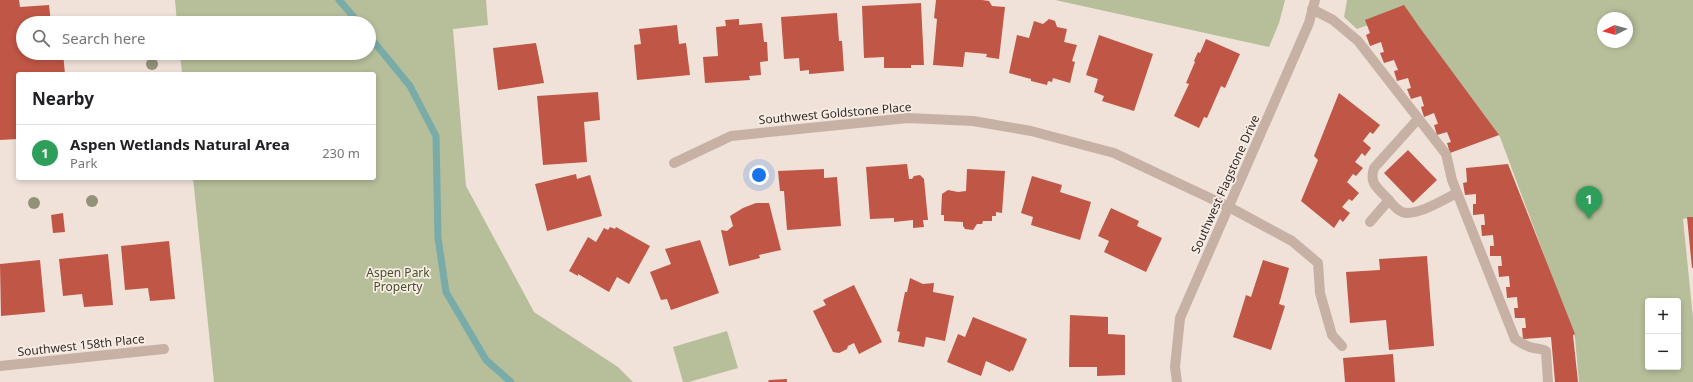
<!DOCTYPE html>
<meta charset="utf-8">
<style>
:root{--surface:#fff;--page:#f6f6f6;--text:#202124;--muted:#757577;--line:#e0e0e0;--accent:#0b8043}
body{margin:0;font-family:"Noto Sans",sans-serif;background:var(--page);color:var(--text)}
.controls{position:absolute;right:12px;bottom:12px;display:grid;overflow:hidden;border-radius:4px;box-shadow:0 2px 6px #0003}
.controls button{width:36px;height:36px;display:grid;place-items:center;padding:0;border:0;border-bottom:1px solid var(--line);background:var(--surface);color:var(--text);font:20px sans-serif}
.compass{position:absolute;left:1597px;top:12px;width:36px;height:36px;border-radius:50%;background:var(--surface);box-shadow:0 2px 6px #0003;rotate:264deg}
.you{position:absolute;left:759px;top:175px;width:14px;height:14px;margin:-10px;border:3px solid #fff;border-radius:50%;background:#1a73e8;box-shadow:0 0 0 6px #1a73e833}
.badge{display:grid;place-items:center;width:26px;height:26px;border-radius:50%;background:var(--accent);color:#fff;font-size:13px;font-weight:700}
.pin{position:absolute;translate:-50% -33px;filter:drop-shadow(0 1px 2px #0008)}
.pin::after{content:'';position:absolute;top:21px;width:14px;height:12px;background:inherit;clip-path:polygon(0 0,100% 0,50% 100%)}
.list{margin:0;padding:0;list-style:none}
h2{display:flex;justify-content:space-between;align-items:center;height:52px;margin:0;padding:0 16px;font-size:17px}
h2 small{font-size:13px;font-weight:400;color:var(--muted)}
.list li{display:grid;grid-template-columns:26px 1fr auto;gap:12px;align-items:center;box-sizing:border-box;height:56px;padding:0 16px;border-top:1px solid var(--line)}
.list b{display:block;font-size:15px;white-space:nowrap}
.list p{margin:0;font-size:13px;white-space:nowrap;color:var(--muted)}
.list em{font-size:13px;font-style:normal;color:var(--muted)}
.icon{flex:none;width:22px;height:22px;fill:none;stroke:currentColor;stroke-width:2;stroke-linecap:round;stroke-linejoin:round}
.map{position:relative;flex:none;width:1693px;height:382px;overflow:hidden}
.search{position:absolute;background:var(--surface);box-shadow:0 2px 6px #0003;left:16px;top:16px;width:360px;height:44px;display:flex;align-items:center;gap:10px;box-sizing:border-box;padding:0 14px;border-radius:22px;color:var(--muted);font-size:15px}
.panel{position:absolute;background:var(--surface);box-shadow:0 2px 6px #0003;left:16px;top:72px;width:360px;height:108px;border-radius:4px}
.map>svg:first-child{display:block}
.green{fill:#b6be9a;fill-rule:evenodd}
.lines{fill:none;stroke-linecap:round;stroke-linejoin:round}
.stream{stroke:#79aba8;stroke-width:7}
.building{fill:#c05646}
.service{stroke:#c7b1a5;stroke-width:10}
.minor{stroke:#c7b1a5;stroke-width:10}
.tree{fill:#939279}
.labels{text-anchor:middle;dominant-baseline:central;stroke-width:3.5;stroke-linejoin:round;paint-order:stroke}
.street-label{font-size:12px;fill:#332926;stroke:#f8ede5}
.park-label{font-size:12px;fill:#47502b;stroke:#f8ede5}
</style>
<div class="map">
<svg width="1693" height="382" viewBox="0 0 1693 382">
<rect width="100%" height="100%" fill="#f0e2d9"/>
<!-- green -->
<g class="green">
<polygon points="175,0 486,0 488,25 453,29 466,186 534,312 618,367 633,382 214,382 193,178 374,178 374,74 182,74 180,53 369,53 369,23 177,23"/>
<polygon points="1055,0 1285,0 1279,23 1269,47"/>
<path d="M1347,0H1693V217L1683,219L1693,318V382H1579L1575,338L1500,137L1405,12L1357,29L1344,17ZM1603,18H1627V42H1603ZM1648,301H1678V367H1648Z"/>
<polygon points="727,331 738,368 689,382 683,382 673,347"/>
</g>
<g class="lines">
<!-- stream -->
<g class="stream">
<polyline points="339,0 359,23"/>
<polyline points="369,36 410,86 436,136 438,238 446,292 486,360 511,382"/>
</g>
</g>
<!-- building -->
<g class="building">
<polygon points="0,0 19,0 20,7 49,5 51,23 23,23 23,53 63,53 65,74 18,74 18,139 0,140"/>
<polygon points="936,0 982,0 989,1 992,6 1005,7 999,59 986,57 987,54 965,52 963,67 933,65 937,19 934,18"/>
<polygon points="921,3 924,65 911,65 911,68 884,68 884,57 864,58 862,6"/>
<polygon points="1404,5 1420,28 1499,135 1450,153 1447,143 1451,142 1447,132 1437,135 1434,125 1438,124 1434,113 1424,117 1421,107 1424,106 1421,96 1411,99 1407,89 1411,88 1408,78 1397,81 1394,71 1398,70 1394,60 1384,63 1380,53 1384,52 1381,42 1370,46 1366,35 1370,33 1365,20"/>
<polygon points="837,13 839,41 842,41 844,71 809,74 809,70 800,71 799,58 784,59 781,17"/>
<polygon points="739,19 739,25 762,23 764,42 767,42 768,61 760,62 761,75 749,76 750,80 705,83 703,57 718,56 716,27 726,26 725,20"/>
<polygon points="1049,19 1055,21 1057,27 1067,29 1064,42 1077,45 1072,61 1075,62 1070,83 1053,78 1052,82 1048,81 1047,85 1031,81 1031,79 1009,73 1017,35 1029,38 1034,21 1043,24"/>
<polygon points="677,25 679,44 686,43 690,75 637,80 634,45 641,44 639,29"/>
<polygon points="1099,35 1153,54 1134,111 1102,101 1104,96 1094,92 1098,79 1086,75"/>
<polygon points="1206,39 1240,54 1225,88 1221,86 1207,118 1204,117 1199,128 1174,116 1189,84 1186,83 1195,62 1194,61 1198,52 1200,53"/>
<polygon points="536,43 544,83 498,90 493,48"/>
<polygon points="598,92 600,120 584,122 587,162 543,165 537,96"/>
<polygon points="1339,93 1380,125 1373,134 1370,132 1363,141 1371,148 1365,156 1362,153 1355,162 1363,168 1356,176 1353,174 1347,182 1359,193 1352,201 1349,199 1342,207 1350,213 1343,222 1340,219 1334,228 1301,201 1318,160 1314,156"/>
<polygon points="1408,150 1437,180 1413,203 1384,173"/>
<polygon points="907,164 909,179 912,179 914,176 920,175 924,179 928,220 923,220 924,227 913,228 913,220 894,222 894,218 870,219 866,167"/>
<polygon points="1508,164 1575,334 1573,335 1578,382 1555,382 1551,337 1523,339 1522,328 1526,328 1525,318 1515,318 1514,308 1518,308 1517,297 1507,298 1506,287 1510,287 1509,276 1499,277 1498,266 1502,266 1501,256 1490,256 1490,246 1494,246 1493,235 1482,236 1481,225 1485,225 1484,214 1473,215 1473,204 1476,204 1476,194 1465,195 1463,183 1467,182 1466,168"/>
<polygon points="824,169 824,178 837,177 841,226 787,230 784,191 780,191 778,171"/>
<polygon points="967,169 1005,171 1002,213 996,212 996,216 992,216 992,221 983,221 982,224 977,224 973,230 965,229 963,226 963,222 944,221 944,215 941,215 942,194 948,190 958,192 966,191"/>
<polygon points="576,174 577,179 590,175 602,216 547,231 535,184"/>
<polygon points="1032,176 1062,185 1060,192 1091,202 1080,240 1031,225 1033,217 1021,213"/>
<polygon points="756,203 769,203 781,250 759,255 760,258 729,266 721,230 727,231 733,226 730,216 743,208"/>
<polygon points="1111,208 1139,221 1137,226 1162,238 1146,272 1104,252 1109,241 1098,236"/>
<polygon points="63,213 65,232 53,233 51,215"/>
<polygon points="1687,217 1693,217 1693,268 1692,268"/>
<polygon points="610,227 615,229 616,227 650,246 629,284 617,277 609,292 578,274 578,276 569,271 588,237 596,242 604,228 608,230"/>
<polygon points="700,240 719,293 671,310 667,299 661,300 650,272 671,264 665,249"/>
<polygon points="169,241 175,299 150,301 148,288 125,290 121,246"/>
<polygon points="108,254 113,305 84,307 82,294 63,296 59,259"/>
<polygon points="1427,256 1434,346 1389,350 1386,320 1350,323 1346,272 1380,270 1379,259"/>
<polygon points="40,260 45,312 1,316 0,264"/>
<polygon points="1263,260 1289,268 1279,304 1285,306 1271,350 1233,337 1246,295 1251,297"/>
<polygon points="910,278 923,284 934,283 933,292 954,296 945,341 926,337 924,347 898,342 900,332 897,331 905,292 907,292"/>
<polygon points="854,285 882,342 859,354 854,343 848,346 847,349 839,353 833,352 813,311 826,305 823,300"/>
<polygon points="1070,315 1108,317 1108,334 1125,335 1125,375 1097,376 1097,367 1069,367"/>
<polygon points="973,317 1027,339 1013,371 1011,370 1010,372 986,361 981,376 947,362 958,334 965,337"/>
<polygon points="1393,354 1395,382 1345,382 1343,358"/>
<polygon points="787,379 787,382 768,382 769,380"/>
</g>
<g class="lines">
<!-- service -->
<g class="service">
<path d="M1312,9L1333,20L1358,41L1446,154L1452,180L1515,339C1520,342 1524,345 1530,347C1536,349 1540,348 1546,351L1548,382"/>
<path d="M1418,119L1374,168C1370,181 1374,185 1384,195C1389,200 1395,209 1402,212C1416,217 1443,200 1457,193"/>
<polyline points="1229,207 1292,241 1318,263 1320,293 1332,335 1342,346"/>
<polyline points="1370,222 1389,200"/>
</g>
<!-- minor -->
<g class="minor">
<polyline points="674,163 731,136 908,118 973,121 1031,131 1114,153 1229,207"/>
<polyline points="0,366 164,349"/>
<polyline points="1177,382 1175,367 1180,318 1309,23 1315,0"/>
</g>
</g>
<!-- trees -->
<g class="tree">
<circle cx="152" cy="64" r="6"/>
<circle cx="92" cy="201" r="6"/>
<circle cx="34" cy="203" r="6"/>
</g>
<g class="labels">
<!-- street labels -->
<g class="street-label">
<text transform="translate(835 113) rotate(-5)">Southwest Goldstone Place</text>
<text transform="translate(1225 184) rotate(-66)">Southwest Flagstone Drive</text>
<text transform="translate(81 345) rotate(-6)">Southwest 158th Place</text>
</g>
<!-- park labels -->
<g class="park-label">
<text x="398" y="272">Aspen Park<tspan x="398" dy="14">Property</tspan></text>
</g>
</g>
</svg>
<div class="controls">
<button>+</button>
<button>−</button>
</div>
<svg class="compass" viewBox="-18 -18 36 36"><path d="M0-13l5 13h-10z" fill="#e53935"/><path d="M0 13l5-13h-10z" fill="#757577"/></svg>
<div class="you"></div>
<div class="pin badge" style="left:1589px;top:219px;background:#2e9e5b">1</div>
<div class="search"><svg class="icon" aria-label="search" viewBox="0 0 24 24"><circle cx="10" cy="10" r="6"/><path d="M15 15l6 6"/></svg>Search here</div>
<section class="panel">
<h2>Nearby<small></small></h2>
<ul class="list">
<li><span class="badge" style="background:#2e9e5b">1</span><div><b>Aspen Wetlands Natural Area</b><p>Park</p></div><em>230 m</em></li>
</ul>
</section>
</div>
